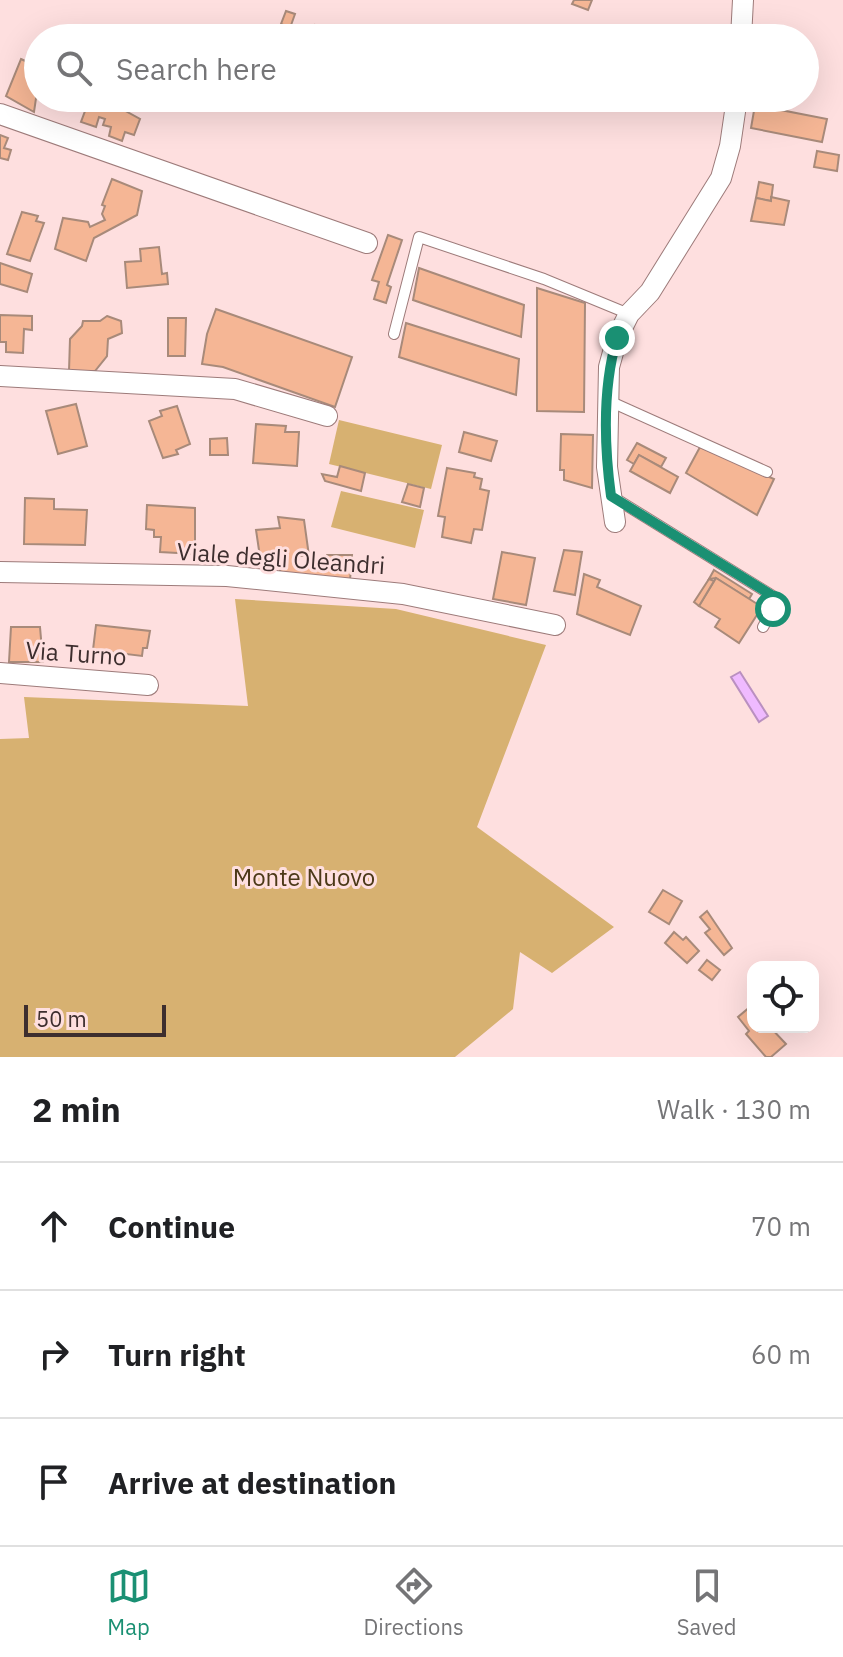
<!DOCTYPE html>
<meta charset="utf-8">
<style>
:root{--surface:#fff;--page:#f6f6f6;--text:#202124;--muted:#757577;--line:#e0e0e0;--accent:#1a9073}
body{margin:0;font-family:"IBM Plex Sans",sans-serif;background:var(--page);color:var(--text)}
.controls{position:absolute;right:24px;bottom:24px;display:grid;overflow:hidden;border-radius:16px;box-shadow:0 8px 32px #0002}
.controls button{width:72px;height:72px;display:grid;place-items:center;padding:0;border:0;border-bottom:2px solid var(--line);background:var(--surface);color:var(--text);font:40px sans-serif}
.scale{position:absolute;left:24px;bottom:20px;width:142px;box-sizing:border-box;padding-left:8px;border:4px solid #3d2e2e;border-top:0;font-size:22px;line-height:28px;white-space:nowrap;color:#3d2e2e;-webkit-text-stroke:6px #fedfdf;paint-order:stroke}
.stop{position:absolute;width:24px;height:24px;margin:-18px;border:6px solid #1a9073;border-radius:50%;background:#fff}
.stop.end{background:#1a9073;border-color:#fff;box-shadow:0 2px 8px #0008}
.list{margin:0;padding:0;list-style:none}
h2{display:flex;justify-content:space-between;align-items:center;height:104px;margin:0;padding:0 32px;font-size:34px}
h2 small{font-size:26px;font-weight:400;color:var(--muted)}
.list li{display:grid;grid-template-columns:52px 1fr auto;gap:24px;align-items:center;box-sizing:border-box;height:128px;padding:0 32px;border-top:2px solid var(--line)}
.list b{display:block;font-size:30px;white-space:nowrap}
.list em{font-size:26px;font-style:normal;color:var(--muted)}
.icon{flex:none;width:44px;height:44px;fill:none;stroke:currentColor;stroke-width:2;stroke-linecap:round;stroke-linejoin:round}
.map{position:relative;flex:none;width:843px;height:1057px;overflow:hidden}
.search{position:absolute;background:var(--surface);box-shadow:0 8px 32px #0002;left:24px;right:24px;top:24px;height:88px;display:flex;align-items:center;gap:20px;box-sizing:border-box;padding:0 28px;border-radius:44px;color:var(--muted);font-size:30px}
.sheet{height:488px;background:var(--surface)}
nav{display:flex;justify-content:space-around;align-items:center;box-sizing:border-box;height:112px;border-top:2px solid var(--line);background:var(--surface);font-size:22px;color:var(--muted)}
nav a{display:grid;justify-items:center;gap:4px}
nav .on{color:var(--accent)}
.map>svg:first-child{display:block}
.green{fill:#d7b171}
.water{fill:#efbaff;stroke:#ba90c0;stroke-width:2}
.building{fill:#f5b695;stroke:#a88a7a;stroke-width:2}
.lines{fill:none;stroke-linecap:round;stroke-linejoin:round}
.lane-casing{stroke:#9d7b7a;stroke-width:12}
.street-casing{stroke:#9d7b7a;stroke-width:22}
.lane{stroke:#fff;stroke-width:10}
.street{stroke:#fff;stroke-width:20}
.route{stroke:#1a9073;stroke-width:10}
.labels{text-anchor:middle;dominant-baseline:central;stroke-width:6;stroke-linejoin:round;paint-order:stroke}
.street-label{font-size:24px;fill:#3d2e2e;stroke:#fedfdf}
.park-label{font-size:24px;fill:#4c3918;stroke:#fedfdf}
</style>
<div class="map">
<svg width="843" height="1057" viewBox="0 0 843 1057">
<rect width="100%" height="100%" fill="#fedfdf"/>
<!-- green -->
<g class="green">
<polygon points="339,420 442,445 431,489 329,464"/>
<polygon points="341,491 424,510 415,548 331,527"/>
<polygon points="235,599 396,609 546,645 477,827 614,927 552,973 520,952 513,1009 455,1057 0,1057 0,739 29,738 24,697 248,706"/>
</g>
<!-- water -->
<polygon class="water" points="740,672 768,716 759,722 731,677"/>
<!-- building -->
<g class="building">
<polygon points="574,0 592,0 588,10 572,4"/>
<polygon points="286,11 295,14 290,28 281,24"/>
<polygon points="315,25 332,31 330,38 310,38"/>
<polygon points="21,59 36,66 29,82 38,85 34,112 6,96"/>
<polygon points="81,98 115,99 113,104 140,119 134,135 125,132 122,141 109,136 111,127 103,125 105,119 99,117 96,127 81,122 85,111 77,108"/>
<polygon points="755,105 827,119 822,142 751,128"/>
<polygon points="0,135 8,138 4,148 11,150 8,160 0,158"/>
<polygon points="817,151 839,155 837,171 814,167"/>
<polygon points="112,179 142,191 137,215 94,238 86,261 55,249 63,218 88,222 90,227 105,220 102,214 105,206 102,205"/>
<polygon points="759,182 773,185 771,201 756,198"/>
<polygon points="771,197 789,201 784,225 751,221 756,198 771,201"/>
<polygon points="22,212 38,216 36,221 44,223 30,261 7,254"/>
<polygon points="388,235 402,240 387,285 391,287 386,303 374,299 379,282 372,280"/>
<polygon points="159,247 162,274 167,273 168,284 127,288 125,262 141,261 140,249"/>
<polygon points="0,263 32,274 27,292 0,284"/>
<polygon points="419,268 524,305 521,337 413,300"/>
<polygon points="537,288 585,303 584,412 537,411"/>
<polygon points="216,309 352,357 335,407 223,367 202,364 207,334"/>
<polygon points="0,315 32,316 32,330 24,329 23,353 6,352 6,342 0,342"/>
<polygon points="107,316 121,321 122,333 108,339 107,356 95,371 69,371 70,339 82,326 83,321 100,321"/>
<polygon points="168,318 186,318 185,356 168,356"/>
<polygon points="406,323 519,359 516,395 399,357"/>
<polygon points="76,404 87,446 58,454 46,411"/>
<polygon points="177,406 190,444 176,450 178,454 163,458 149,421 162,416 160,411"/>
<polygon points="256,424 286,426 285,432 299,432 297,466 253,463"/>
<polygon points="464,432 497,441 491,461 459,452"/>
<polygon points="561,434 593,435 592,488 564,480 564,470 560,470"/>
<polygon points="227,438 228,455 210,455 210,439"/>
<polygon points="637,443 666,458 661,467 639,455 634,464 627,460"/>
<polygon points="700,447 774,479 757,515 686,473"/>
<polygon points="639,455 678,477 670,493 630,471"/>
<polygon points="340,466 365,473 361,491 325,481 322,474 337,477"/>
<polygon points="447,468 475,473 474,477 482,479 480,489 489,491 482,530 474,529 471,543 442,537 445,517 438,516"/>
<polygon points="408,484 424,488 420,507 402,502"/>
<polygon points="25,498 54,499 54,509 87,510 85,545 24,544"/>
<polygon points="147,505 195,508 195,554 160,552 161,537 154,537 154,530 146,529"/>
<polygon points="278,517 304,520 309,556 299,556 297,566 308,566 308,562 326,562 327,555 352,555 350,580 280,575 280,558 260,557 256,530 280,528"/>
<polygon points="564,550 582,552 575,595 554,591"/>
<polygon points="502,552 535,558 526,605 493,599"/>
<polygon points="714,570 752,594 749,599 716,578 709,579"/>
<polygon points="584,574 600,580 597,587 641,606 630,635 577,614"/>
<polygon points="716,578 762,607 739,643 715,627 720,619 699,606"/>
<polygon points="709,579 714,581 699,606 694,602"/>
<polygon points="96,625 150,631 147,648 143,648 142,656 93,650"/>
<polygon points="11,627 40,627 43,662 9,662"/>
<polygon points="663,890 682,901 669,924 649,912"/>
<polygon points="707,911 732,948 724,955 705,933 710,929 700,917"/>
<polygon points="674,932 683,940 686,937 699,951 687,963 665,943"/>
<polygon points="707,960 720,970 712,980 699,970"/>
<polygon points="751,1006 753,1027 770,1027 786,1044 771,1057 766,1057 746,1034 749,1031 738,1017"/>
</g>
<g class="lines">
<defs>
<g id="lane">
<polyline points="394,334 419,237 544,279 629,314"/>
<polyline points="609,401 767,472"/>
<polyline points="613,497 773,596 773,609 763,627"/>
</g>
<g id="street">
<polyline points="741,38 743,0"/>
<polyline points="0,114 367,243"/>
<polyline points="0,376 235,389 327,416"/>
<polyline points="615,522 607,467 609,367 617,338 629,314 650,292 721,178 730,146 737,98"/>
<polyline points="0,572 227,576 403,594 555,625"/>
<polyline points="0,673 148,685"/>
</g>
</defs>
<!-- lane casing -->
<use href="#lane" class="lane-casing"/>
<!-- street casing -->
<use href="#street" class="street-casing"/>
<!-- lane -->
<use href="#lane" class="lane"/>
<!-- street -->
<use href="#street" class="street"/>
</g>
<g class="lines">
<!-- route -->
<path class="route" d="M617,338C602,389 604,444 611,496L773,596V609"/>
</g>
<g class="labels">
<!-- street labels -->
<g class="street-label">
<text transform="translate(281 558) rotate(4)">Viale degli Oleandri</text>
<text transform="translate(76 653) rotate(4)">Via Turno</text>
</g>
<!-- park labels -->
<g class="park-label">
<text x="304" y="877">Monte Nuovo</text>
</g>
</g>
</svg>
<div class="controls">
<button><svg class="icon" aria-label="locate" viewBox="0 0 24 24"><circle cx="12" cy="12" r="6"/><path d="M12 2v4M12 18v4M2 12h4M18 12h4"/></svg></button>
</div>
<div class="scale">50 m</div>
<div class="stop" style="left:773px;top:609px"></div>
<div class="stop end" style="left:617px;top:338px"></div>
<div class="search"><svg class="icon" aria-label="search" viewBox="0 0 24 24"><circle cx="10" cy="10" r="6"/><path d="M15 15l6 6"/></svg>Search here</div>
</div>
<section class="sheet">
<h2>2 min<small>Walk · 130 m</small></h2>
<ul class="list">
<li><svg class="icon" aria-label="ahead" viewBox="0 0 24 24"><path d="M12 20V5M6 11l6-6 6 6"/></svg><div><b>Continue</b></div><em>70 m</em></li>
<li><svg class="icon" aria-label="right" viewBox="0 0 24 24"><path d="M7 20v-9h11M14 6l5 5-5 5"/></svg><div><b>Turn right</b></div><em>60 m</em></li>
<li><svg class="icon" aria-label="arrive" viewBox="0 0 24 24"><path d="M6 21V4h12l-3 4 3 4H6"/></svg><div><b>Arrive at destination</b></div></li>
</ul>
</section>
<nav>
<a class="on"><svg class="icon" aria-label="map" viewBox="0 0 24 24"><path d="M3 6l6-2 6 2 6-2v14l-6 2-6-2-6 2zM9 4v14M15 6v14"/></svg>Map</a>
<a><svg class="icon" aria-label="directions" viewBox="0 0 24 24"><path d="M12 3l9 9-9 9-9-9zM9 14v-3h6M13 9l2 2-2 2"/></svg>Directions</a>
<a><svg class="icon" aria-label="saved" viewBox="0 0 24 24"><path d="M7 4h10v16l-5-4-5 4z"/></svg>Saved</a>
</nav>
